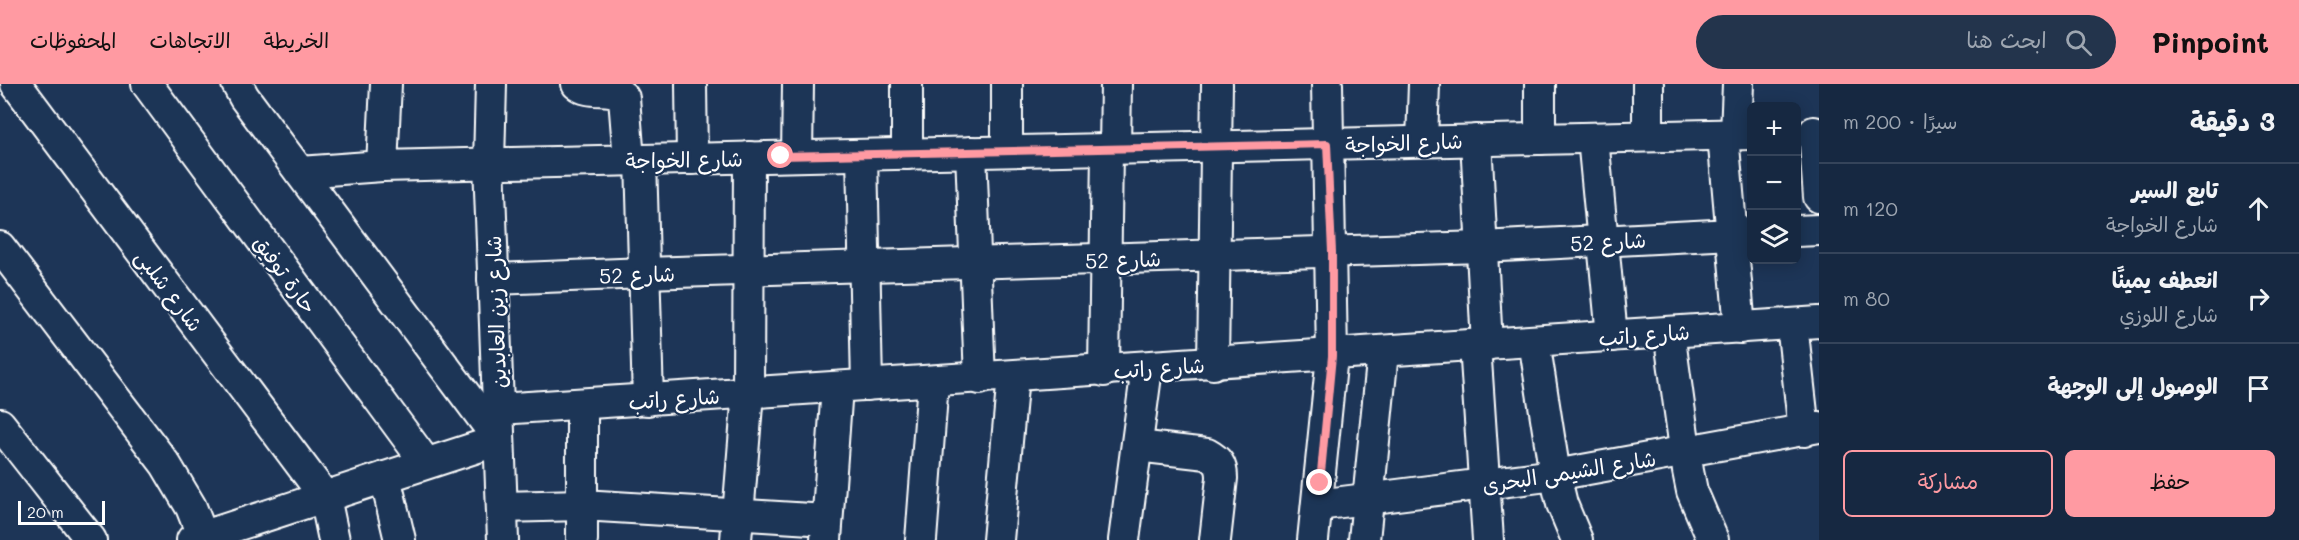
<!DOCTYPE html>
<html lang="ar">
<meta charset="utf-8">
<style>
:root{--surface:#162841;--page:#23344c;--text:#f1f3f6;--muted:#9ea6b1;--line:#35445a;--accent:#ff9aa2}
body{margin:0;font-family:Mali,"Playpen Sans Arabic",sans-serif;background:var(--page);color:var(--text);direction:rtl}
.controls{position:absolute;right:18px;top:18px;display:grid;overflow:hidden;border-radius:9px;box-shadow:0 3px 15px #0003}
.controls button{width:54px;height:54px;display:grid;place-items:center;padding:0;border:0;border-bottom:2px solid var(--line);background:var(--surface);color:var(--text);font:30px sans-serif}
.scale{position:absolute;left:18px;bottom:15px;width:87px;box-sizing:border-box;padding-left:6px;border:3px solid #fff;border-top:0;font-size:16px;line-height:21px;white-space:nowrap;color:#fff;-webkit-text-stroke:4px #1d3557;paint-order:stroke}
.stop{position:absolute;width:18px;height:18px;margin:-14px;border:4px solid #ff9aa2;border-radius:50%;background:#fff}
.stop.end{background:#ff9aa2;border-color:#fff;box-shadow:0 2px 6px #0008}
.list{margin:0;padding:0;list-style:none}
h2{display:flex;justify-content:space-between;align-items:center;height:78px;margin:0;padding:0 24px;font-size:26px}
h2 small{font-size:20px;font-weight:400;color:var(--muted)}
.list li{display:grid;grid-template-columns:39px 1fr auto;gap:18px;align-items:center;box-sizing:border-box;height:90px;padding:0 24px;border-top:2px solid var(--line)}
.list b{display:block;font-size:22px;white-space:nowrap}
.list p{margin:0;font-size:20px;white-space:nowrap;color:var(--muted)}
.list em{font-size:20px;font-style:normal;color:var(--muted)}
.actions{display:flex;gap:12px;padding:18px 24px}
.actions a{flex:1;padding:14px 0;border:2px solid var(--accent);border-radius:9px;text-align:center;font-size:21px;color:var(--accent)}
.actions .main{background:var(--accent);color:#111}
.icon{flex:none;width:33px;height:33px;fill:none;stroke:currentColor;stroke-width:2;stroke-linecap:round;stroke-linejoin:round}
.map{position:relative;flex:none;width:1819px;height:456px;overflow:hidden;direction:ltr}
header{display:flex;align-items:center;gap:36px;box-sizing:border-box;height:84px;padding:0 30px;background:var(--accent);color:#111}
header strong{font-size:28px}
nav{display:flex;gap:33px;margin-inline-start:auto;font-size:21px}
.search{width:420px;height:54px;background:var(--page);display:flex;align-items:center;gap:15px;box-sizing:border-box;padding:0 21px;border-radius:33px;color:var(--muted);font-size:22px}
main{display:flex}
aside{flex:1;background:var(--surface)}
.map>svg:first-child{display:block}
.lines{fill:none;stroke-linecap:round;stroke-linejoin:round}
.minor-casing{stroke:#fff;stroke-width:34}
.minor{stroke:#1d3557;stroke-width:30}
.route{stroke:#ff9aa2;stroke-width:8}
.labels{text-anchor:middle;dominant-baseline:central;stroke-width:4.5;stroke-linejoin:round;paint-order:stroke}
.street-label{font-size:21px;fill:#fff;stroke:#1d3557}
</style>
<header>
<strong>Pinpoint</strong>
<div class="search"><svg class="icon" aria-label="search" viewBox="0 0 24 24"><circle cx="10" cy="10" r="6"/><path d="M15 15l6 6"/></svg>ابحث هنا</div>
<nav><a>الخريطة</a><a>الاتجاهات</a><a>المحفوظات</a></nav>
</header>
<main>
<aside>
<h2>3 دقيقة<small>سيرًا · 200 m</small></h2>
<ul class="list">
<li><svg class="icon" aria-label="ahead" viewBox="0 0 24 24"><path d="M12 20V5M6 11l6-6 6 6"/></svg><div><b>تابع السير</b><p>شارع الخواجة</p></div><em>120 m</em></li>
<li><svg class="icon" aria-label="right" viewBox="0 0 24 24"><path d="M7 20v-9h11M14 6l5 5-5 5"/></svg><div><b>انعطف يمينًا</b><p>شارع اللوزي</p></div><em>80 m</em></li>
<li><svg class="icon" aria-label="arrive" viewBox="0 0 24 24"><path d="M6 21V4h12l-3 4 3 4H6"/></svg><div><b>الوصول إلى الوجهة</b></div></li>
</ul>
<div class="actions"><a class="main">حفظ</a><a>مشاركة</a></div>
</aside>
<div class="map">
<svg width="1819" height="456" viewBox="0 0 1819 456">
<rect width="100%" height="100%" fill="#1d3557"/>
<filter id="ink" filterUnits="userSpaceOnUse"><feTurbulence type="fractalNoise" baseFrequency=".0167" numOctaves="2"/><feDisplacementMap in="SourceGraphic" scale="12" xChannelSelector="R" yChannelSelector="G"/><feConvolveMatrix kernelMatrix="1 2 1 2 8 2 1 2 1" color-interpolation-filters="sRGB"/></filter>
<g filter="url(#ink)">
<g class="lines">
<defs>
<g id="minor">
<polyline points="16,0 325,413 334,456"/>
<polyline points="147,0 426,379"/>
<polyline points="491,0 489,79 503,456"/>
<path d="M577,0C591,12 613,0 624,14L629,76"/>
<polyline points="691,0 692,75"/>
<polyline points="907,0 907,70"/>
<polyline points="1648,0 1648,52"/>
<polyline points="1814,48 1819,113"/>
<polyline points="1736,50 1738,0"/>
<polyline points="1723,51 1740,244"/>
<polyline points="1593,54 1612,252"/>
<polyline points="1540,55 1540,0"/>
<polyline points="1476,56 1487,261"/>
<polyline points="1422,57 1424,0"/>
<polyline points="1115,65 1116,0"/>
<polyline points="1007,67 1007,0"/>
<polyline points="971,68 980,295"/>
<polyline points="862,71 867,301"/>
<polyline points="797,72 798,0"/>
<polyline points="641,76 648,316"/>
<polyline points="382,82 386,0"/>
<polyline points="300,88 382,82 1752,50"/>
<polyline points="1796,147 1819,146"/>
<polyline points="0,163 166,381 191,423 204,456"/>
<polyline points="493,195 645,189 1482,163 1752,149"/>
<polyline points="1792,240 1804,347"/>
<polyline points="1669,248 1688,387 1692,407 1713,456"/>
<polyline points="1534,257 1555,391 1562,420 1577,456"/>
<polyline points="1475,261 1488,456"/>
<polyline points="1213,280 1217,0"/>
<polyline points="1104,287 1107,65"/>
<polyline points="499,325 1819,238"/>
<polyline points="0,340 91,456"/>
<path d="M1137,362L1207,370C1218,376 1222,381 1222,394L1215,456"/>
<polyline points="385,393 400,456"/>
<polyline points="1318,421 1555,391 1819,343"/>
<polyline points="502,423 582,421 827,436"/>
<polyline points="192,456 499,356 244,13 237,0"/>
<polyline points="582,456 582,320"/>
<polyline points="736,456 748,309 749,73"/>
<polyline points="826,456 837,303"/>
<polyline points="921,456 933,298"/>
<polyline points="998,456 1013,292"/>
<polyline points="1124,456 1147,284"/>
<polyline points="1313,456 1332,272 1327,0"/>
<polyline points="1364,456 1383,268"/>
</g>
</defs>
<!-- minor casing -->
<use href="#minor" class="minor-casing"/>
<!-- minor -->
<use href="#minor" class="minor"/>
</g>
</g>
<g class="lines" filter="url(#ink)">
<!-- route -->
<polyline class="route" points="781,72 1327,60 1332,168 1332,272 1320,399"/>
</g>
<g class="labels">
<!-- street labels -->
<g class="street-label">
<text transform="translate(1404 58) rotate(-2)">شارع الخواجة</text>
<text transform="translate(684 75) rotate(-1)">شارع الخواجة</text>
<text transform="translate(1608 157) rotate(-3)">شارع 52</text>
<text transform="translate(1123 175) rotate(-2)">شارع 52</text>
<text transform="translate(286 190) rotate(54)">حارة توفيق</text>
<text transform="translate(637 190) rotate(-2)">شارع 52</text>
<text transform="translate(170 206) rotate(53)">شارع شلبى</text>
<text transform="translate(495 228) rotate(-92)">شارع زين العابدين</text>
<text transform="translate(1644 250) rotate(-4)">شارع راتب</text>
<text transform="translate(1159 283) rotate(-4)">شارع راتب</text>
<text transform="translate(674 314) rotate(-4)">شارع راتب</text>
<text transform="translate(1569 387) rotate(-9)">شارع الشيمى البحرى</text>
</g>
</g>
</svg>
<div class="controls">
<button>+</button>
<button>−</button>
<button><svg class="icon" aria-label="layers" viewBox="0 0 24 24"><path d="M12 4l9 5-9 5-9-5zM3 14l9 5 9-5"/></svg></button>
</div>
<div class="scale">20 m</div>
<div class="stop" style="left:781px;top:72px"></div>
<div class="stop end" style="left:1320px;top:399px"></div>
</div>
</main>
